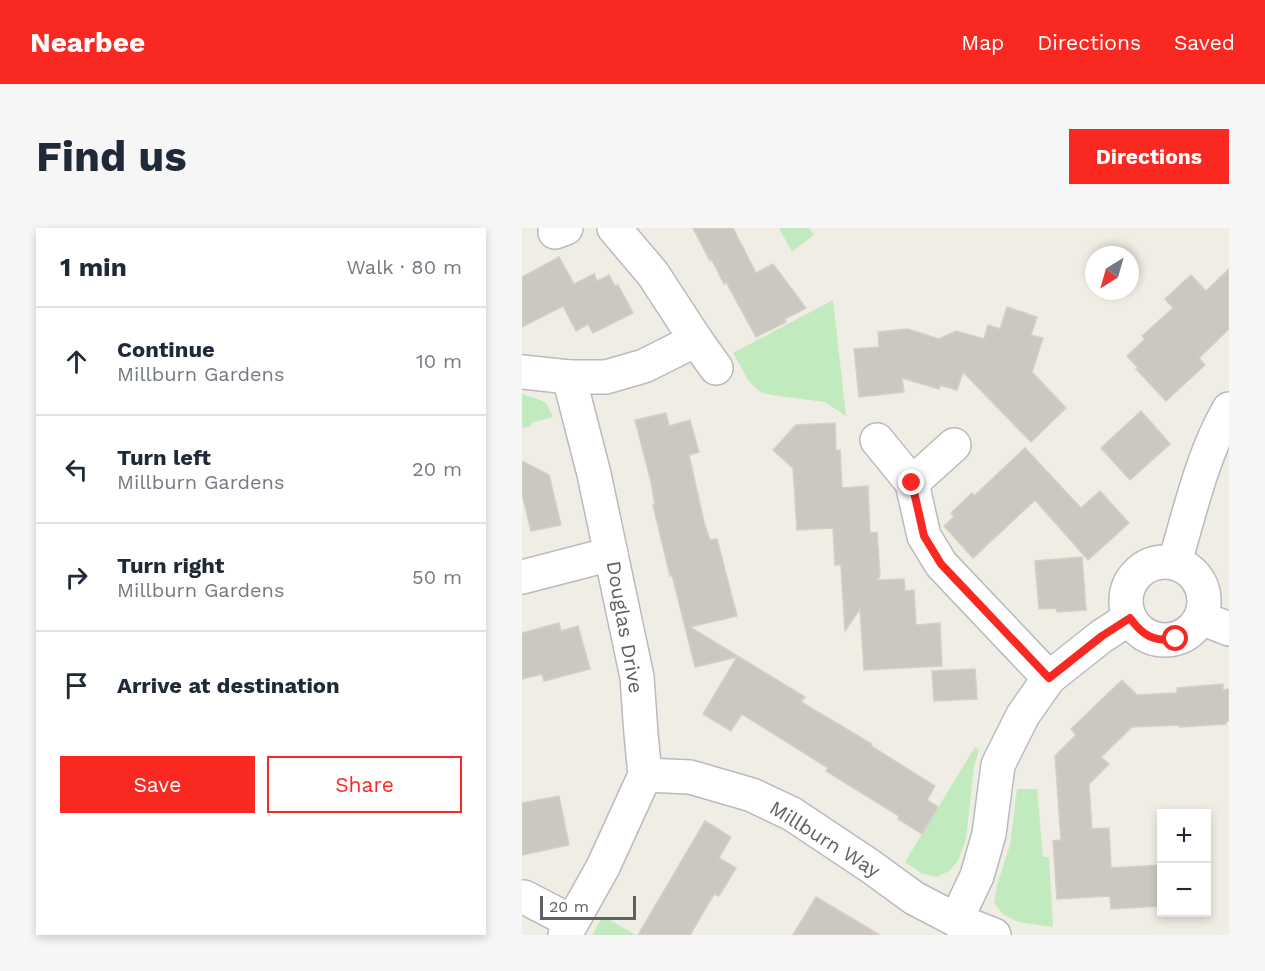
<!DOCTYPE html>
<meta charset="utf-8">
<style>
:root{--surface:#fff;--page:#f6f6f7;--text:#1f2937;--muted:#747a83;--line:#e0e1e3;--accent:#f92922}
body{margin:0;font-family:"Work Sans",sans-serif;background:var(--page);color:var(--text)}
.controls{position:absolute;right:18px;bottom:18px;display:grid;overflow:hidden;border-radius:0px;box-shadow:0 3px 9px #0003}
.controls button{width:54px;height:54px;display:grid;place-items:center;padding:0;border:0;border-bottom:2px solid var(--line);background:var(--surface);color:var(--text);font:30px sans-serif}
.compass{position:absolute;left:563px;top:18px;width:54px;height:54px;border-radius:50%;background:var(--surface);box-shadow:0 3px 9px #0003;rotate:217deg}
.scale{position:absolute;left:18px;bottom:15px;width:96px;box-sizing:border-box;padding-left:6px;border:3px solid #5c6166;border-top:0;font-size:16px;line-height:21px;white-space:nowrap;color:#5c6166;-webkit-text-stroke:4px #fff;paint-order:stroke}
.stop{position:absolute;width:18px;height:18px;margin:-14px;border:4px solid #f92922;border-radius:50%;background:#fff}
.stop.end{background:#f92922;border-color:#fff;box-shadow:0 2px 6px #0008}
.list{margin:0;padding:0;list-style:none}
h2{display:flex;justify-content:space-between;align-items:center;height:78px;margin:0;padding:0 24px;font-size:26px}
h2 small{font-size:20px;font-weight:400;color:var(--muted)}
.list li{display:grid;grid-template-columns:39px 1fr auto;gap:18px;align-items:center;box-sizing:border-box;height:108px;padding:0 24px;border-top:2px solid var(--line)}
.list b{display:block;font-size:22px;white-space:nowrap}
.list p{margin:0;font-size:20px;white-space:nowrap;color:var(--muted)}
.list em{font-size:20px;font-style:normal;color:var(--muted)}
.actions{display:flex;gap:12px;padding:18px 24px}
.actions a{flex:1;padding:14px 0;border:2px solid var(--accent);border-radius:0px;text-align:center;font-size:21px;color:var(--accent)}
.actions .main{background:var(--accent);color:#fff}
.icon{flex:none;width:33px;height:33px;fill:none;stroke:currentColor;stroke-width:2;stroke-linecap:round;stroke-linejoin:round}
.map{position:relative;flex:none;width:707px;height:707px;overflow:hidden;border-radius:0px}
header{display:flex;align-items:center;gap:36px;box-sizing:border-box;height:84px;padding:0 30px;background:var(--accent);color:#fff}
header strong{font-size:28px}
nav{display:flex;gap:33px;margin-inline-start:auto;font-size:21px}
.intro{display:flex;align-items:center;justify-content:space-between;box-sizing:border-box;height:144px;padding:0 36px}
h1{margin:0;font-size:42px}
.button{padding:15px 27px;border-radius:0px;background:var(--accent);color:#fff;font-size:21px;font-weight:700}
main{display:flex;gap:36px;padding:0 36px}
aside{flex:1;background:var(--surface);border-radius:0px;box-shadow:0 3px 9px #0003}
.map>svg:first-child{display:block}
.green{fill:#c1eabf}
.building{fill:#cbc8c1;stroke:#d6cfc2;stroke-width:1.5}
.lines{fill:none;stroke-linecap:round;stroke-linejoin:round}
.minor-casing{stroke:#b7bbc0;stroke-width:36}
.minor{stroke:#fff;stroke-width:33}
.route{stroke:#f92922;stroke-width:8}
.labels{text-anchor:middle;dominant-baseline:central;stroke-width:5;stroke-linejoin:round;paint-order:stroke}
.street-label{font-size:20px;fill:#5c6166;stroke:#fff}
</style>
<header>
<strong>Nearbee</strong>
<nav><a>Map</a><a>Directions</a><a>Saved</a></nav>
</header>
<div class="intro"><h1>Find us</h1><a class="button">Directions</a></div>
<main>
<aside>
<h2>1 min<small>Walk · 80 m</small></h2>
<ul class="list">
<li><svg class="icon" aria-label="ahead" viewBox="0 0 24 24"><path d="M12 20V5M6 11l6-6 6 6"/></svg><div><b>Continue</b><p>Millburn Gardens</p></div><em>10 m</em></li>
<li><svg class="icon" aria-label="left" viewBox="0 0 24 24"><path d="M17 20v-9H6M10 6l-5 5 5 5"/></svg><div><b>Turn left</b><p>Millburn Gardens</p></div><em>20 m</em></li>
<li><svg class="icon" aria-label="right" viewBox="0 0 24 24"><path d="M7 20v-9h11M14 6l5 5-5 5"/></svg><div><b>Turn right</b><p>Millburn Gardens</p></div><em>50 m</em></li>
<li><svg class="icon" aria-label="arrive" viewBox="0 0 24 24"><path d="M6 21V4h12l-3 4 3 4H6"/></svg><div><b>Arrive at destination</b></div></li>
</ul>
<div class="actions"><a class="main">Save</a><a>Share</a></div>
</aside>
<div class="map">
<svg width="707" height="707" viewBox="0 0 707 707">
<rect width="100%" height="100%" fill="#f0ede4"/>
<!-- green -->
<g class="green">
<polygon points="257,0 287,0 292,7 270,24"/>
<polygon points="311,72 324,188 303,174 249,167 238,164 227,153 211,125"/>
<polygon points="0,166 16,171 24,175 31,189 9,195 9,198 0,200"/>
<polygon points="453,519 457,522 452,539 444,611 436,633 427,643 415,649 401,646 383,634"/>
<polygon points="495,561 515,561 521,629 527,629 531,699 496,694 481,686 472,675 475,657 488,617"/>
<polygon points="81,688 114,707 70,707"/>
</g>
<!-- building -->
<g class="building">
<polygon points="171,0 211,0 234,45 251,36 284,80 263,91 264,94 234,109 204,54 202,56 190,32 188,33"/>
<polygon points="37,29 52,56 72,46 75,53 87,47 93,58 96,57 111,85 71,105 66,96 54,103 41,78 0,99 0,49"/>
<polygon points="707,41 707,101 677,130 683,137 644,173 614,141 616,140 605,128 623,111 620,108 651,80 643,71 669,47 684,63"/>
<polygon points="485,79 515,89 509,107 521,110 510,144 544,180 509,214 441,144 435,162 418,157 417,161 380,150 382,164 337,169 332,121 357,119 356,104 386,101 417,111 434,103 462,111 466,97 478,101"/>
<polygon points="619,183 648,216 608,252 579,220"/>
<polygon points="144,185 147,198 168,192 177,224 167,227 182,294 188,312 195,311 215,388 168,399 283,469 279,474 350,516 349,518 413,558 405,572 416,579 400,606 376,591 377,588 304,543 306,540 220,486 209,503 181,486 215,429 173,439 150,347 148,348 131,277 133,277 129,254 113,192"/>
<polygon points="313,195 314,223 318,222 320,260 346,258 348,305 355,304 358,347 355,352 382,351 383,363 392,362 394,397 418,395 420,438 342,442 338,381 323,403 319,337 313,337 311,300 275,302 271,240 251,222 274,197"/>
<polygon points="503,220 559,280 578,263 607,295 566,332 513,272 451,330 422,298 432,289 429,285 450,265 452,268"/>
<polygon points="0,233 27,247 39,297 9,303 0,266"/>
<polygon points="560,329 564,382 535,384 534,380 517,381 513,333"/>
<polygon points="37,395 39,403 56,398 68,441 22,453 20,446 0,451 0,405"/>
<polygon points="453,441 455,471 412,473 410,443"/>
<polygon points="600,452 615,467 655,465 655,460 701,456 701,462 707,461 707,493 704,494 704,496 658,499 658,497 610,499 579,529 587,536 567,556 570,601 587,600 589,640 638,637 639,678 589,681 588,668 535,671 531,613 539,612 533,528 554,507 549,501"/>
<polygon points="37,568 47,617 0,627 0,575"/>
<polygon points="183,593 209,609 197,630 214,640 197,668 192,666 168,707 116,707"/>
<polygon points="294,669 358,707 271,707"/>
</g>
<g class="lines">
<defs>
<g id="minor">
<polyline points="92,0 131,46 174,112 194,140"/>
<polyline points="33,4 44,0"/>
<polyline points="0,144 47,149 84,149 122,138 174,112"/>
<polyline points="355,212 390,255 402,308 419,336 527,450"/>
<polyline points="390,255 432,217"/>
<circle cx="643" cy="373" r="39"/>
<path d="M653,334C668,283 680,228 707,181"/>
<polyline points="0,349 89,326"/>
<polyline points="679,390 707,401"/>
<polyline points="123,547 168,549 230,567 270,586 348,638 392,670 434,692 472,707"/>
<polyline points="0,669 2,669 50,694"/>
<polyline points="434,692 455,648 467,606 476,537 501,487 527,450 580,408 608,390"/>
<polyline points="43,707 81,639 123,547 119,506 115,449 72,246 47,149"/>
</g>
</defs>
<!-- minor casing -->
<use href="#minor" class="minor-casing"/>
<!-- minor -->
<use href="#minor" class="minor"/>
</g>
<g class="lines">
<!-- route -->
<path class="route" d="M390,255L402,308L419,336L527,450L580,408L608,390C621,408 632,414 654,411"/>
</g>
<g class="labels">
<!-- street labels -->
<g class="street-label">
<text transform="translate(103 399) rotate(80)">Douglas Drive</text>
<text transform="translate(303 611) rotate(32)">Millburn Way</text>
</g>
</g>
</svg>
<div class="controls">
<button>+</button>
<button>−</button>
</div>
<svg class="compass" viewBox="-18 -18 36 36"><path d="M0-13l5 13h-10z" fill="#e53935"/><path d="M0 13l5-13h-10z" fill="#747a83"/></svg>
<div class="scale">20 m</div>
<div class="stop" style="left:654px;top:411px"></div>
<div class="stop end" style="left:390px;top:255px"></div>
</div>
</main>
